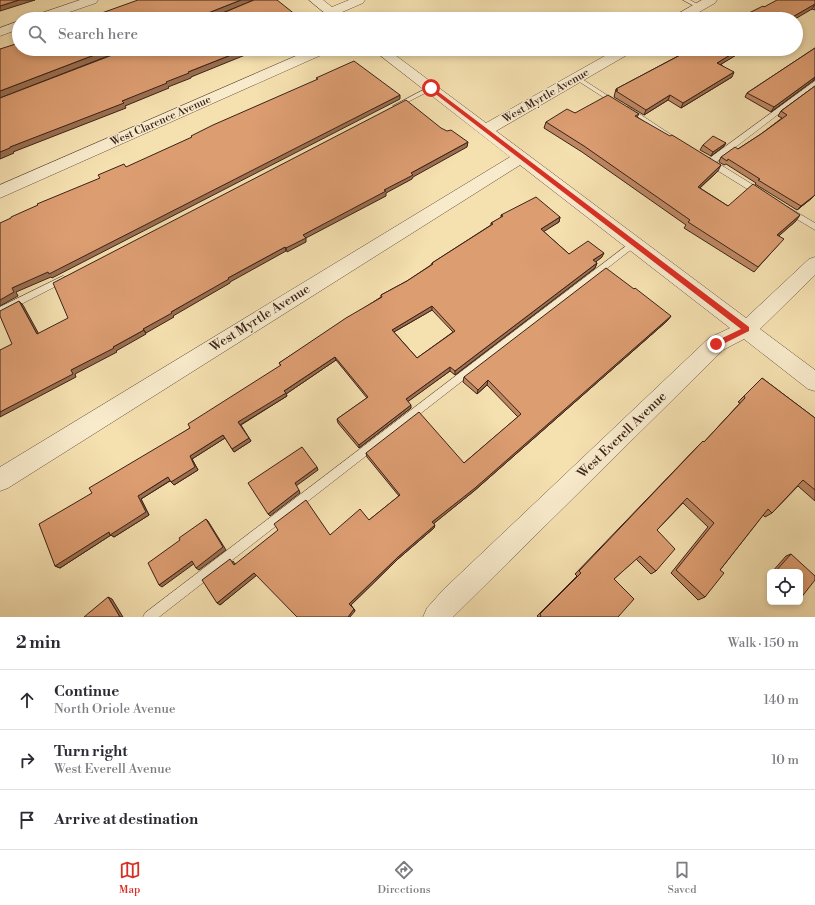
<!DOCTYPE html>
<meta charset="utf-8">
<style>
:root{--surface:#fff;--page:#f7f7f7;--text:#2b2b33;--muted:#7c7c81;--line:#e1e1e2;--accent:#d93025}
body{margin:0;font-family:"Libre Bodoni",serif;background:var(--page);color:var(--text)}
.controls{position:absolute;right:12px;bottom:12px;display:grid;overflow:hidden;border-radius:6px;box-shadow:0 2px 6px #0003}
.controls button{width:36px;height:36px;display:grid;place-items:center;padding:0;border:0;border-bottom:1px solid var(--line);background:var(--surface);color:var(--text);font:20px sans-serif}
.stop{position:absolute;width:12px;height:12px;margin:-9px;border:3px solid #d93025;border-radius:50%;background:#fff}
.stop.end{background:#d93025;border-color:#fff;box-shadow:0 1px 4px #0008}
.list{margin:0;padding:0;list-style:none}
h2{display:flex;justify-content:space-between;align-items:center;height:52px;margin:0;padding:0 16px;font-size:17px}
h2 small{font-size:13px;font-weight:400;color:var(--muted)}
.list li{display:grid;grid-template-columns:26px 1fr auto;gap:12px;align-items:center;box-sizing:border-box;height:60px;padding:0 16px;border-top:1px solid var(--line)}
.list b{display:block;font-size:15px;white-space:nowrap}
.list p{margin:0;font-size:13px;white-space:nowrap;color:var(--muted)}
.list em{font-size:13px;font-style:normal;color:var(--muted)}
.icon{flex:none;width:22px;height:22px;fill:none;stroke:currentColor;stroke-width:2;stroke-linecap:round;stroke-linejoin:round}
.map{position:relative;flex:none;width:815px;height:617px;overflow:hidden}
.search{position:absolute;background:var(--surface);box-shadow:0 2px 6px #0003;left:12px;right:12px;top:12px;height:44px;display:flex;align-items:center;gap:10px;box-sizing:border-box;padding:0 14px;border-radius:22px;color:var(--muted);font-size:15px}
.sheet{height:232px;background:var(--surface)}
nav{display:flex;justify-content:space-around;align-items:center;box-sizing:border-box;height:56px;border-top:1px solid var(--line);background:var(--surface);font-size:11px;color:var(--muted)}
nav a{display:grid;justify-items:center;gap:2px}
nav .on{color:var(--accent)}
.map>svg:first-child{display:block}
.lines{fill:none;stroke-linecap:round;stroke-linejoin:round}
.lane-casing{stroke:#695240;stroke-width:1}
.street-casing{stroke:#695240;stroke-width:1}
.lane{fill:#f8ebcc;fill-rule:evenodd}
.street{fill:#f8ebcc;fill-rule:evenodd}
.wall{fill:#bd8761;stroke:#3a221a;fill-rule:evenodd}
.shaded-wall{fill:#9a6e4f;stroke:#3a221a}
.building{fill:#dc9d71;stroke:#3a221a;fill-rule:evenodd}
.route{fill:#d93025}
.labels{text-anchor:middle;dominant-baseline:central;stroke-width:3;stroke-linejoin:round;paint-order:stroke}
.far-street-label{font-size:11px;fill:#3a221a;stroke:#f8ebcc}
.street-label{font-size:13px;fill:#3a221a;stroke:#f8ebcc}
</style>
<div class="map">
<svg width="815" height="617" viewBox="0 0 815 617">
<rect width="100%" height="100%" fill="#f5e0b0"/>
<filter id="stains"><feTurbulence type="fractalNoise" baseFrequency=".005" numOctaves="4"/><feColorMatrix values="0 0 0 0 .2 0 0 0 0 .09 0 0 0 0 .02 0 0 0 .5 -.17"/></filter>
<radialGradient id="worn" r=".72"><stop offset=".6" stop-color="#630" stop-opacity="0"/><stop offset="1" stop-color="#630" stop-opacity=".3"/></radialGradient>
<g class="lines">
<defs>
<g id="lane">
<polygon points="683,0 690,0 703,7 698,8"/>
<polygon points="577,76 579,77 619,103 618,104 614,104 575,79 575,77"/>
<polygon points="815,81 815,86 716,162 763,191 764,193 763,195 757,195 707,164 707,160"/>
<polygon points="431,86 434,88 433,89 398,107 394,107 393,106"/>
<polygon points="625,107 629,107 676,138 672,140 669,140 625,111"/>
<polygon points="788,207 815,223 815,230 785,212 784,210 785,208"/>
<polygon points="634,240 638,243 637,245 159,617 143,617 145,613"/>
<polygon points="63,276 66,277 67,279 66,281 0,315 0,307"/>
</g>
<g id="street">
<polygon points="80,0 98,0 96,3 49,19 31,19 33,16"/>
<polygon points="309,0 323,0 332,7 349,0 365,0 363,3 340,13 346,19 332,19"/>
<polygon points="702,0 717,0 715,3 687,19 672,19 674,16"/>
<polygon points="19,21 19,29 0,36 0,28"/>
<polygon points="312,49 330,49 328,52 0,198 0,185"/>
<polygon points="372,49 387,49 486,123 617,49 634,49 632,52 496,131 746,318 809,259 815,257 815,275 760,329 815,370 815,391 808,389 744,339 723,350 453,617 423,617 427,608 443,590 709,338 730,328 520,165 8,488 0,491 0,467 510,157"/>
</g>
</defs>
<!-- lane casing -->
<use href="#lane" class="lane-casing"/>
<!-- street casing -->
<use href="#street" class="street-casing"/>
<!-- lane -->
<use href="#lane" class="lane"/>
<!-- street -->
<use href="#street" class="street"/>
</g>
<!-- wall -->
<g class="wall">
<polygon points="815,0 815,10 812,9 745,15 764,7"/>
<polygon points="815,48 815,80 814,80 771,112 745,97 747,93"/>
<polygon points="681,49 746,49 721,64 732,77 681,108 668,100 644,115 614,97 616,89 680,55 679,55"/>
<polygon points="815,86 815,195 812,198 797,210 755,184 756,183 726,164 724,165 719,162 721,157 738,149 761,134 782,118 778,116 781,111"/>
<polygon points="575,113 639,114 637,117 718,171 700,188 728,206 796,221 778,236 779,244 754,272 684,228 686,225 582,152 544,128 546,122"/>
<polygon points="726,143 723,147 711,156 700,150 703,145"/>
<path d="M501,215L560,217L559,222L543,231L569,254L602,257L595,262L597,263L595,268L455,375L450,371L408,401L411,408L359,448L338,423L337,419L367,398L336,360L286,394L287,396L241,425L251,441L234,452L225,438L192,459L198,470L174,485L170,481L141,499L149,515L114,537L111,535L60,568L55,566L92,493L190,428L281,366L279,363L381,297V295L407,281L431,265L432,263L491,225V223L501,218ZM432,310L453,332L417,358L394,332Z"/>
<polygon points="671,316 667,321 474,491 434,523 434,528 398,559 351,605 354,609 355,611 256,575 220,605 233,561 235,564 330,535 369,520 399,496 367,457 366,453 464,463 518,417 487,385 477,394 463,382 464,377"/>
<polygon points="762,378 815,418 815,501 798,486 772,513 765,517 763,515 720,570 705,597 698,600 671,573 708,527 683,503 657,530 656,571 651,574 636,559 614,579 618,617 538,617 537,616 577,576 575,574 698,446 703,441 704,442 740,403 738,402"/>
<polygon points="791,554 800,572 772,572 786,556"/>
</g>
<!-- shaded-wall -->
<g class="shaded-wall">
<polygon points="19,0 35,0 0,11 0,6"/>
<polygon points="241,0 254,0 210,18 208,13"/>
<polygon points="815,4 812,9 795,19 789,19"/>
<polygon points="110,49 126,49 0,98 0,91"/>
<polygon points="246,49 260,49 191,77 191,78 168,87 169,88 125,106 126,108 13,152 14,153 0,159 0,152 10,147 122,101 188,72"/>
<polygon points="740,49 746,49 715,68 717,63"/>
<polygon points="734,72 732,77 681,108 683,103"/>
<polygon points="815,77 814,80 771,112 774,107"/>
<polygon points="400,95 400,99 52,278 51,277 16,292 18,296 0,306 0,300 12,288"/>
<polygon points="670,95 668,100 644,115 646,110"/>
<polygon points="468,142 467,147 413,177 412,179 386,193 386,196 306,238 306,242 287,252 286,248 303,235 411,173"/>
<polygon points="726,143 723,147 711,156 713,152"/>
<polygon points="721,165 718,171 695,192 698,187"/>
<polygon points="815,195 812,198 797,210 801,206"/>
<polygon points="800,215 796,221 773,241 777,235"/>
<polygon points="560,217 559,222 540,234 541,229"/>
<polygon points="285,247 286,251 230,282 230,283 173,316 174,317 146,333 143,329 228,278"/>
<polygon points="604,253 602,257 592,265 593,260"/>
<polygon points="597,263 595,268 455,375 455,371"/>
<polygon points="19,301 23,305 41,338 37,334"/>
<polygon points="432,306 432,310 392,333 392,330"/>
<polygon points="671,316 667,321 474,491 432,525 432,522"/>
<polygon points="144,330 146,334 116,351 117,352 75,374 76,377 0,417 0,412 71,370 113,347"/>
<polygon points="335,357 336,360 286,394 287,396 240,425 238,422"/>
<polygon points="450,367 450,371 406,403 406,399"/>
<polygon points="488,380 487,385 477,394 478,390"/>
<polygon points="411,405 411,408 359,448 359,445"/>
<polygon points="223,435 225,438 192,459 198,470 174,485 171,482 190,456"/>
<polygon points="249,438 251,441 234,452 232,449"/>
<polygon points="317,467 318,470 296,486 295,483"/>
<polygon points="168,477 171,480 141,499 149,515 114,537 111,535 60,568 55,566 138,496"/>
<polygon points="299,490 300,493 270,516 268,514"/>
<polygon points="206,519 208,521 226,550 199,570 196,568"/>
<polygon points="435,525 434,528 398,559 350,606 349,604 398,557"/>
<polygon points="192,561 195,563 162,587 159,585"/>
<polygon points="254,573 257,575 220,605 217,603"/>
<polygon points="108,597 112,599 123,617 120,617"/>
<polygon points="354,609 355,611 350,617 348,617"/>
</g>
<!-- building -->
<g class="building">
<polygon points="0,0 19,0 0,6"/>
<polygon points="138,0 241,0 208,13 210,15 218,15 254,0 277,0 301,19 85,19"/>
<polygon points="777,0 815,0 815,4 789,19 730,19 736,15 745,15 763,6 764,7"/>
<polygon points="19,43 19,49 110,49 0,91 0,49"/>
<polygon points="815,48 815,77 774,107 747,93"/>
<polygon points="128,49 246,49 188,72 189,73 166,82 167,83 122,101 124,103 10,147 10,148 0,152 0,98"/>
<polygon points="681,49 740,49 717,63 734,72 683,103 670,95 646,110 616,91 618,90 616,89 686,52"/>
<polygon points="354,61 400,95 49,274 48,272 12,288 14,292 0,300 0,223 11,218 11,217 38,205 37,204 100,178 98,175 124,164 126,167 192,137 191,136 213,125 318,79 316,78"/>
<polygon points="815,86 815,195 801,206 758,180 760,179 728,159 727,161 721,157 735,147 738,149 761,134 787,115 781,111"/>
<polygon points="608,95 639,114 635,116 670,136 672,135 677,138 721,165 698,187 728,206 753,184 800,215 777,235 784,239 758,267 688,222 690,220 584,146 546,122 567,109 575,113"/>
<polygon points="406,100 441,128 447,131 451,130 468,142 411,173 413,175 384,190 386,191 303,235 306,238 286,248 285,247 228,278 229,279 171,312 172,313 143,329 144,330 113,347 114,348 71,370 73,374 0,412 0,350 12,344 0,316 0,311 19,301 37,334 68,318 53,283"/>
<polygon points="713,136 726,143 713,152 703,145"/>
<path d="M536,197L560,217L541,229L569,254L588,241L604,253L593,260L597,263L455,371L450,367L406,399L411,405L359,445L337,419L368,397L335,357L284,391L286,393L238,422L249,438L232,449L223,435L190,456L195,467L171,482L168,477L138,496L146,512L110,535L109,532L55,566L39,524L92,493L89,488L190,428L188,424L281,365L279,363L346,318L382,297L381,295L407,281L433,264L432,263L493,224L491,223L503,216L501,215ZM432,306L455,331L417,358L392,330Z"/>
<polygon points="606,268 634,289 635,288 671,316 475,488 432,522 435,525 398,557 349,604 354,609 348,617 297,617 254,573 217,603 202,580 230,559 234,565 278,530 274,524 306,500 330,535 360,509 369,520 400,495 366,453 419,412 464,463 521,414 488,380 478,390 464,377"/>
<polygon points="762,378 815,418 815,490 803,480 772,513 768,509 720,570 724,573 705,597 676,570 714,523 687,498 657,530 675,549 656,571 640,556 614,579 634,599 618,617 540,617 541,616 540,614 581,573 579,571 703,441 704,442 745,398 744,396"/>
<polygon points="302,447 317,467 295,483 299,490 268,514 248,483"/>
<polygon points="206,519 223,547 196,568 192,561 159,585 148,563 180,540 179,538"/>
<polygon points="791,554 815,576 815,580 800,599 800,572 775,572"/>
<polygon points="108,597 120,617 84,617"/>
</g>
<!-- route -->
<polygon class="route" points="429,87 432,87 749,327 749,331 719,346 714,346 714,342 741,329 429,89"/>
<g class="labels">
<!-- far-street labels -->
<g class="far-street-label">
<text transform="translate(546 96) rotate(-30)">West Myrtle Avenue</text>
<text transform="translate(161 121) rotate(-24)">West Clarence Avenue</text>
</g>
<!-- street labels -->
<g class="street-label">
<text transform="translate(260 318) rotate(-32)">West Myrtle Avenue</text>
<text transform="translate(622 435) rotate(-44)">West Everell Avenue</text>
</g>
</g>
<rect width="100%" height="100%" filter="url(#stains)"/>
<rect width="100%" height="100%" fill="url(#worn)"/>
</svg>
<div class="controls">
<button><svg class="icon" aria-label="locate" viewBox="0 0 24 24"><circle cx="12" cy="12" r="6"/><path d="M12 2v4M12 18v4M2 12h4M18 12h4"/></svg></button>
</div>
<div class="stop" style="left:431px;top:88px"></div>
<div class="stop end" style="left:716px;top:344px"></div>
<div class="search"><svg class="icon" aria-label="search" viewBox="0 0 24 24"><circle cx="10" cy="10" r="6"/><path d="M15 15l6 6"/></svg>Search here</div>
</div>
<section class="sheet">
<h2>2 min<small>Walk · 150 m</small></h2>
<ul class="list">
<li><svg class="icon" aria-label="ahead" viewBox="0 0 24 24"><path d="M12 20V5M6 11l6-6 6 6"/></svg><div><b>Continue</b><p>North Oriole Avenue</p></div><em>140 m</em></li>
<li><svg class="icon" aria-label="right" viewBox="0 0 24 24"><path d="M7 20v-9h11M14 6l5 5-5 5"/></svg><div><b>Turn right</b><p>West Everell Avenue</p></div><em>10 m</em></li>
<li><svg class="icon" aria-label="arrive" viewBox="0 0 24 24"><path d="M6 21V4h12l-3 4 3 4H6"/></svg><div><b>Arrive at destination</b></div></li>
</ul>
</section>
<nav>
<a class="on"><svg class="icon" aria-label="map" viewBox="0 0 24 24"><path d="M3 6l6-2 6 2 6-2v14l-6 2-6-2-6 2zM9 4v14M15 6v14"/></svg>Map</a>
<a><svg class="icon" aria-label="directions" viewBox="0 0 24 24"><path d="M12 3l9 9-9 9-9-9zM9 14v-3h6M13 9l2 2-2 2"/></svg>Directions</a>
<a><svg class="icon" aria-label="saved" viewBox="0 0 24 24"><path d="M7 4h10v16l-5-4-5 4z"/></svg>Saved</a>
</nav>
